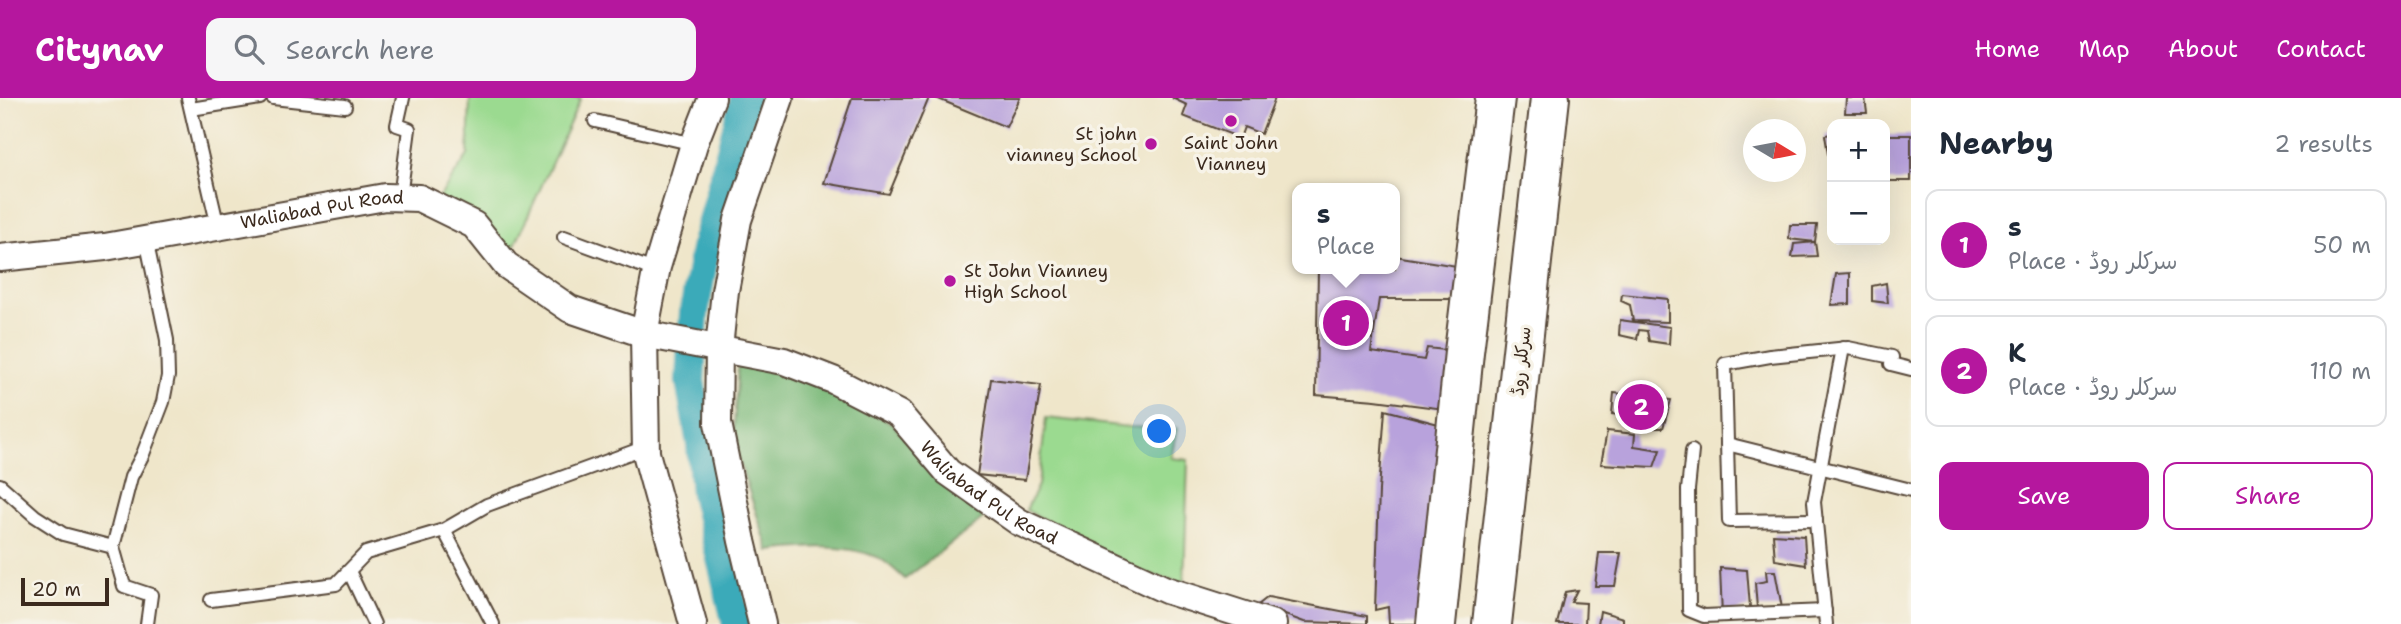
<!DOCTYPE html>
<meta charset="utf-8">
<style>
:root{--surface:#fff;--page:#f6f6f7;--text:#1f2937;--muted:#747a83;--line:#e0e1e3;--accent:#b5179e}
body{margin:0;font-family:"Shantell Sans","Playpen Sans Arabic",sans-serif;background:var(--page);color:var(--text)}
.controls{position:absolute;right:21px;top:21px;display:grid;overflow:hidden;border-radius:14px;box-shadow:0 7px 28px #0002}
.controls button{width:63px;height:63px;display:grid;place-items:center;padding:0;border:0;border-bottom:2px solid var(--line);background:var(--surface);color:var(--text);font:35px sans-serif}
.compass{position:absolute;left:1743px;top:21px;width:63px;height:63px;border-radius:50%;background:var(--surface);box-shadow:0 7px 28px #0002;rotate:100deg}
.scale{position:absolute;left:21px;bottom:18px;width:88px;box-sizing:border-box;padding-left:7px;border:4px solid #3b2a1e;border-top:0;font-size:19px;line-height:24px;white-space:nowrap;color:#3b2a1e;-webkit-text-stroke:5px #f7f3e8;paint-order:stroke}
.you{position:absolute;left:1160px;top:334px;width:24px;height:24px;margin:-18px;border:5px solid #fff;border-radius:50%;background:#1a73e8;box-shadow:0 0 0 10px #1a73e833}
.badge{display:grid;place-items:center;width:46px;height:46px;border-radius:50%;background:var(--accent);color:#fff;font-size:23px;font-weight:700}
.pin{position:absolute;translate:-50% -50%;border:4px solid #fff;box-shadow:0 2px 7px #0006}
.popup{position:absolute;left:1292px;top:85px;width:108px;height:91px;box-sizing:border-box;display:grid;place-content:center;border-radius:14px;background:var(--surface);filter:drop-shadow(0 2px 5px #0005);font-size:23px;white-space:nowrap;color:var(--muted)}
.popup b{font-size:26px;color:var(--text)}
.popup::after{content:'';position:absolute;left:50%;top:100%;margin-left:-14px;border:14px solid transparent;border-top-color:var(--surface)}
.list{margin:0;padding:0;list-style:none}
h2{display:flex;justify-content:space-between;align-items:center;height:91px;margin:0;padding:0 28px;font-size:30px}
h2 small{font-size:23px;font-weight:400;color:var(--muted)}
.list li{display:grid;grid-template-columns:46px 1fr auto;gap:21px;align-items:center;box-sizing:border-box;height:112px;margin:0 14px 14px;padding:0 14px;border:2px solid var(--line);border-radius:14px}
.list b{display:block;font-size:26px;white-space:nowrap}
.list p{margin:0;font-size:23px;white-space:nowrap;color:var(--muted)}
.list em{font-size:23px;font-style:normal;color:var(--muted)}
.actions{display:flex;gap:14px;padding:21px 28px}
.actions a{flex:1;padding:16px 0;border:2px solid var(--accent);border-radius:14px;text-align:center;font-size:24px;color:var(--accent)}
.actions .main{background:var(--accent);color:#fff}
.icon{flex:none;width:38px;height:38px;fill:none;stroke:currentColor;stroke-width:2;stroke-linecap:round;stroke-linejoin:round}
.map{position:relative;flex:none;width:1911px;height:526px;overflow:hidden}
header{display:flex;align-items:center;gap:42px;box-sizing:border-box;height:98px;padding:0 35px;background:var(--accent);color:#fff}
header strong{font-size:33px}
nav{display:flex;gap:38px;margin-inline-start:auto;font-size:24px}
.search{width:490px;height:63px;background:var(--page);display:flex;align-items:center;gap:18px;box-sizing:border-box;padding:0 24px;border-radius:14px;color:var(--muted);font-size:26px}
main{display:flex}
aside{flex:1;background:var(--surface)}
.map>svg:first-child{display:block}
.green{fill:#9bda90;stroke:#6b8257;stroke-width:2}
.forest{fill:#7cba7a;stroke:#5c724c;stroke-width:2}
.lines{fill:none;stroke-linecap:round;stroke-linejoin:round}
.canal{stroke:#3baab9;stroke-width:30}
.building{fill:#b8a2dc}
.service-casing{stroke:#564638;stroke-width:16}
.minor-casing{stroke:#564638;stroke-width:30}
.primary-casing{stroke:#564638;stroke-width:42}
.service{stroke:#fff;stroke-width:12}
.minor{stroke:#fff;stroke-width:26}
.primary{stroke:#fff;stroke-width:38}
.poi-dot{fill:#b5179e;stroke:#f7f3e8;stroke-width:2.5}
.labels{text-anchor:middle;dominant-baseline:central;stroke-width:7;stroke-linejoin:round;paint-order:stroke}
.poi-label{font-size:18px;fill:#3b2a1e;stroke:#f7f3e8;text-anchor:end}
.street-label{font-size:18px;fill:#3b2a1e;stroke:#f7f3e8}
</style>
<header>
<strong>Citynav</strong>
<div class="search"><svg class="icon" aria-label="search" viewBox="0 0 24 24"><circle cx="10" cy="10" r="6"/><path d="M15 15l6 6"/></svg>Search here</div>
<nav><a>Home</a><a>Map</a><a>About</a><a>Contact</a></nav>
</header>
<main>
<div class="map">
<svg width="1911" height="526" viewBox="0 0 1911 526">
<rect width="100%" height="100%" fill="#f7f3e8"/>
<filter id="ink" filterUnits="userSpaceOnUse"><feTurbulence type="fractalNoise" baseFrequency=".0143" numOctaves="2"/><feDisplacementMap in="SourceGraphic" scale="14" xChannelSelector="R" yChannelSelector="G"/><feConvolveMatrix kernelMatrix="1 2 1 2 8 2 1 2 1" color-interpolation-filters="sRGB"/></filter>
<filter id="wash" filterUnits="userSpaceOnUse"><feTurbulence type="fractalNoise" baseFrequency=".00686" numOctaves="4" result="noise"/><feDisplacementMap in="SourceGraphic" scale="28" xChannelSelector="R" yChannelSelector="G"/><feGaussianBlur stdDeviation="1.57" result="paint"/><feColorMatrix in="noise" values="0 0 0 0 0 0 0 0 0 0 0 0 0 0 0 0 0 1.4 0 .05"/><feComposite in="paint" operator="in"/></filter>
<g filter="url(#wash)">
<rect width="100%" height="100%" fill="#efe6ca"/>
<!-- green -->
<g class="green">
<polygon points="470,0 581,0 506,167 434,107 468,57"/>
<polygon points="1046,320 1129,329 1177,330 1171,360 1188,362 1184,485 1141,474 1026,412 1038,387"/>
</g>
<!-- forest -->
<path class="forest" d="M738,264L777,272L826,291L892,325L941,383L984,420L905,481C897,474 888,465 879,460C845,445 804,449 769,453L733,345Z"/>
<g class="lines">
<!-- canal -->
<polyline class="canal" points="737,526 705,395 701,346 690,283 694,215 706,146 745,0"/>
</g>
<g id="blocks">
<!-- building -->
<g class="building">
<polygon points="852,0 929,0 889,96 824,85"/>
<polygon points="936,0 1020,0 1006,29"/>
<polygon points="1172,0 1275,0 1261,36 1244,29 1240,40 1183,18 1187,7"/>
<polygon points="1846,0 1865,0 1867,15 1845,15"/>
<polygon points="1832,36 1832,56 1828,56 1825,37"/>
<rect x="1885" y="37" width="26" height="46"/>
<polygon points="1790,127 1817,127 1815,144 1789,141"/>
<polygon points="1815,144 1817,158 1792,159 1794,146"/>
<polygon points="1395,158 1463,169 1460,201 1379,201 1371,254 1424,262 1427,250 1464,254 1452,312 1375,302 1316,297 1318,171 1395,171"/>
<polygon points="1850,175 1850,206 1831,207 1836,176"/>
<polygon points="1886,185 1888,205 1872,203 1872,188"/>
<polygon points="1622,196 1668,201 1668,224 1633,223 1630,207 1621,203"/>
<polygon points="1620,222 1670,229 1669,246 1649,243 1647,233 1639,232 1637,241 1619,237"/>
<polygon points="991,281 1041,287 1025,382 977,377"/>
<polygon points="1614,295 1671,302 1663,330 1631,330 1634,318 1612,316"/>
<polygon points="1385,312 1446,328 1422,526 1389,526 1388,509 1375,512 1379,392"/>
<polygon points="1607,333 1635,336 1634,348 1660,352 1654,369 1601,366"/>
<polygon points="1773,436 1804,438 1806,467 1775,462"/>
<polygon points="1599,455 1621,455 1615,488 1595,488"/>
<polygon points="1720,470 1747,472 1750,509 1722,517"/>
<polygon points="1766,473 1775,473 1782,510 1757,510 1755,485 1767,483"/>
<polygon points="1577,492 1571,504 1586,505 1585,526 1557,526 1565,494"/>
<polygon points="1268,499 1367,518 1367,526 1304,524 1258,507"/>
<polygon points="1600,513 1623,520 1623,526 1598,526"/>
</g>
</g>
</g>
<g filter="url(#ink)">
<use href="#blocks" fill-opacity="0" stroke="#564638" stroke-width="2"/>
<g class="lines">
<defs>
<g id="service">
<polyline points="188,0 218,129"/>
<polyline points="273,0 345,8"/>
<polyline points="191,11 260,0"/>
<polyline points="595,23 694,46"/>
<polyline points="400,99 409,31 397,27 403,0"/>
<polyline points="564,139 656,173"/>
<polyline points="146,141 167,242 168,278 163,304 143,356 131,379 113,449 124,488 151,497 147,526"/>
<polyline points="1727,346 1911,392"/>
<polyline points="1692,353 1688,392 1689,512 1704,518 1825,513"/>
<polyline points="0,387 35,418 63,436 113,449"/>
<polyline points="1816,422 1729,423 1725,266 1770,258 1848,250 1892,259 1891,266 1911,271"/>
<polyline points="444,432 493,526"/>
<polyline points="349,473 374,526"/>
<polyline points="211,502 336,486 366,455 444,432 487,407 646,349"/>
<polyline points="1826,526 1814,404 1843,250"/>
</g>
<g id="minor">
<path id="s1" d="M0,160L105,149L385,99L419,100L474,127L506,167L570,211L644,236L784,263L833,282L899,316L948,374L1019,424L1166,492L1273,526"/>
<polyline points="693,526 646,355 644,236 657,169 694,46 712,0"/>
<polyline points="762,526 742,443 718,325 719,250 725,193 738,122 780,0"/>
</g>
<g id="primary">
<polyline points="1436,526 1464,254 1495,0"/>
<polyline points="1492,526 1550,0"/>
</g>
</defs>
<!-- service casing -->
<use href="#service" class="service-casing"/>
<!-- minor casing -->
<use href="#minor" class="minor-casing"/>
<!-- primary casing -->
<use href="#primary" class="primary-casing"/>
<!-- service -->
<use href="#service" class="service"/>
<!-- minor -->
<use href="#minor" class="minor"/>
<!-- primary -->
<use href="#primary" class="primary"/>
</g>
</g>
<!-- markers -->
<g class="poi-dot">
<circle cx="1231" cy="23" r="7"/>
<circle cx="1151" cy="46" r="7"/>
<circle cx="950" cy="183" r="7"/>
</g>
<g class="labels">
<!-- poi labels -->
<g class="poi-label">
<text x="1137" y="36">St john<tspan x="1137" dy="21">vianney School</tspan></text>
<text x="1231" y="45" text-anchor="middle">Saint John<tspan x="1231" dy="21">Vianney</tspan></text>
<text x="964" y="173" text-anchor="start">St John Vianney<tspan x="964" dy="21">High School</tspan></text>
</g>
<!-- street labels -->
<g class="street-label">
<text stroke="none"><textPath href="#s1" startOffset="326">Waliabad Pul Road</textPath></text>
<text transform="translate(1521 263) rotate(-84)">سرکلر روڈ</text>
<text stroke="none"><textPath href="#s1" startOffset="1083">Waliabad Pul Road</textPath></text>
</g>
</g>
</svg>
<div class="controls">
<button>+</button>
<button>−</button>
</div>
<svg class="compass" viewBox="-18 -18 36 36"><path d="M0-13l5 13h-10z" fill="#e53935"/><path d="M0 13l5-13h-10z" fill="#747a83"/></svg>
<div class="scale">20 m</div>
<div class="you"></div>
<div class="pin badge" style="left:1346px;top:225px">1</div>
<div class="popup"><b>s</b>Place</div>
<div class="pin badge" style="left:1641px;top:309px">2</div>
</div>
<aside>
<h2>Nearby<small>2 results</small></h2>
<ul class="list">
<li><span class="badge">1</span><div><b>s</b><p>Place · سرکلر روڈ</p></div><em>50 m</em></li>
<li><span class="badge">2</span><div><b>K</b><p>Place · سرکلر روڈ</p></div><em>110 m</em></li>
</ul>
<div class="actions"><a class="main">Save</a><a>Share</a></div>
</aside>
</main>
